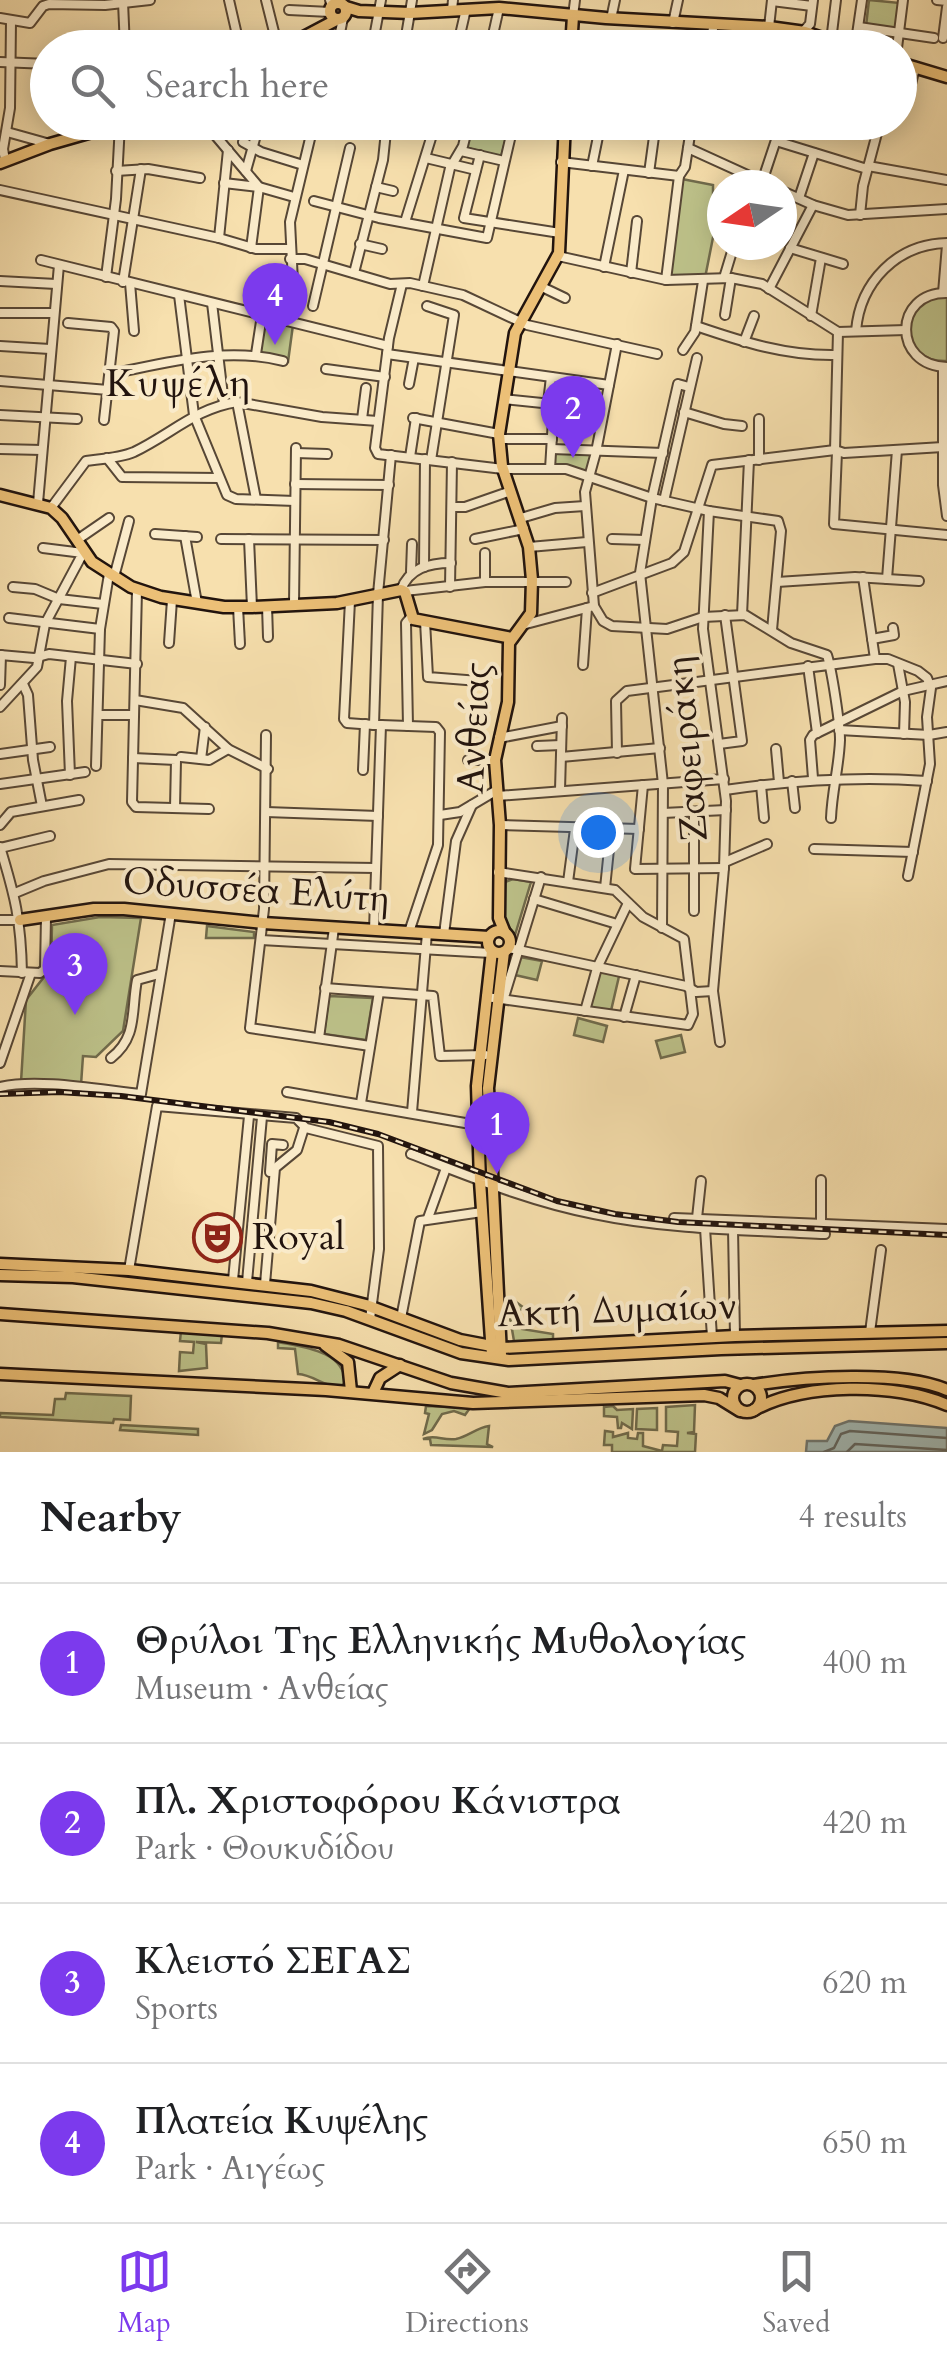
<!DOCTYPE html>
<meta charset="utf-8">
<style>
:root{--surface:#fff;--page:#f6f6f6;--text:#202124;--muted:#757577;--line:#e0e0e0;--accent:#7c3aed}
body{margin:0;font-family:Cardo,serif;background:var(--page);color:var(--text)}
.compass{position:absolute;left:707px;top:170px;width:90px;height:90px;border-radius:50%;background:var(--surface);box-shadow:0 5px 25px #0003;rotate:257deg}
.you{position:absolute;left:598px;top:832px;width:35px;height:35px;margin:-25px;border:8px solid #fff;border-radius:50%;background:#1a73e8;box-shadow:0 0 0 15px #1a73e833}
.badge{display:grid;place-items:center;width:65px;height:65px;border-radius:50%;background:var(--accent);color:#fff;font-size:32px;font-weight:700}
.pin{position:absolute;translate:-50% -82px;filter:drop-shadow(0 2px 5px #0008)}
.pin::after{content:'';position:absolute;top:52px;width:35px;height:30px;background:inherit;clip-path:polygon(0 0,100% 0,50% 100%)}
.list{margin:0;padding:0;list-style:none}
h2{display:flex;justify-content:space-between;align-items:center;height:130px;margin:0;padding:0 40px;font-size:42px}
h2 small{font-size:32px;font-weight:400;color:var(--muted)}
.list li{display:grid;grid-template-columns:65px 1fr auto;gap:30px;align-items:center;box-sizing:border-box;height:160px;padding:0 40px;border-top:2px solid var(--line)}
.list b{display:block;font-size:38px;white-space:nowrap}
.list p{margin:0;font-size:32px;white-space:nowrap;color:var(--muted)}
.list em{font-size:32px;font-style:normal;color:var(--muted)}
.icon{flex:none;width:55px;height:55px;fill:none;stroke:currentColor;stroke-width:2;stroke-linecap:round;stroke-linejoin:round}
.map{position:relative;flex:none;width:947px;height:1452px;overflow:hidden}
.search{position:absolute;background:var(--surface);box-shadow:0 5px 25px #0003;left:30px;right:30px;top:30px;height:110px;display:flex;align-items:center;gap:25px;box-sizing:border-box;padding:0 35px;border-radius:55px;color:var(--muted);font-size:38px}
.sheet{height:770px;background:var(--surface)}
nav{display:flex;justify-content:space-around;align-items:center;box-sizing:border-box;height:140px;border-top:2px solid var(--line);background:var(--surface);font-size:28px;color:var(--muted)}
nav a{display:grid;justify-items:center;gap:5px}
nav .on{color:var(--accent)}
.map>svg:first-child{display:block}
.green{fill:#bdc28a;stroke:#706b4c;stroke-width:2.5}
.water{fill:#a2bab6;stroke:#6f7873;stroke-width:2.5}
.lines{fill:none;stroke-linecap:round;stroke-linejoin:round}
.shore{stroke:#626762;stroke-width:2.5}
.minor-casing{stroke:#574736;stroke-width:12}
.major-casing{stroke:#22140e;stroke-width:15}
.minor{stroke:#faebca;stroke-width:8}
.major{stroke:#ecc077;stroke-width:10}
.rail-casing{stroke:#22140e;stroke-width:6}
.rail{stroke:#faebca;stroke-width:2.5;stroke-dasharray:8;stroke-linecap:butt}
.labels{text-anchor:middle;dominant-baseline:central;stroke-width:8;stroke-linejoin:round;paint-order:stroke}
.street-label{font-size:38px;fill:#22140e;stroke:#faebca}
.poi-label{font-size:38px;fill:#22140e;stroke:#faebca;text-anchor:start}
.neighbourhood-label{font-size:40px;letter-spacing:2.5px;fill:#22140e;stroke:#faebca}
</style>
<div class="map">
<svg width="947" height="1452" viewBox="0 0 947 1452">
<rect width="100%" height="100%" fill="#f7e0ae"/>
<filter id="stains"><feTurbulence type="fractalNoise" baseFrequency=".002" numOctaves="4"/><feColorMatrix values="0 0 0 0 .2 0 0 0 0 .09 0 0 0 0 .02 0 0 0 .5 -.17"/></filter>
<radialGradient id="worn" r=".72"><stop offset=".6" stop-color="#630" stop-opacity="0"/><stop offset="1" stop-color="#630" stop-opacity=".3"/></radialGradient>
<!-- green -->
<g class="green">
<polygon points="869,0 900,3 896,30 866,26"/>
<polygon points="471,123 510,123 501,157 464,147"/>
<polygon points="682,179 713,185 713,195 721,197 705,278 670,278"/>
<path d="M947,297V361C896,363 898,295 947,297Z"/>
<polygon points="263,317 293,325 288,362 258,353"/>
<polygon points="552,449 596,452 588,475 550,469"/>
<polygon points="513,879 531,882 515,935 502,918 505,882"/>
<polygon points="100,917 141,918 123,1031 96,1057 83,1056 81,1085 21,1082 26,1000 51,968 52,925"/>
<polygon points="207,926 254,932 254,938 206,938"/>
<polygon points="520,957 542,961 537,980 515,975"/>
<polygon points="597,968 620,972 610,1015 585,1011"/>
<polygon points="329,996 373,998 366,1040 324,1034"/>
<polygon points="578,1018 607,1026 603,1042 574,1035"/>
<polygon points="681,1035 685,1052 661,1058 656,1041"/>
<polygon points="516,1302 524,1308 519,1311 518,1323 522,1325 522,1329 553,1334 553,1340 514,1341 508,1306"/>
<polygon points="181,1331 222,1334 221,1343 196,1342 206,1344 207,1368 179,1371 180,1352 193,1353 194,1342 180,1341"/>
<path d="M278,1342C303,1347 345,1351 345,1383L340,1387C324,1387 314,1375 298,1374L295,1349L278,1348Z"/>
<polygon points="66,1393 131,1396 130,1420 114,1419 113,1423 0,1417 0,1413 53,1415 55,1399 65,1399"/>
<polygon points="695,1405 694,1432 687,1433 696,1434 695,1452 612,1452 612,1445 604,1445 605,1431 613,1432 613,1437 628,1433 628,1438 637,1439 638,1433 643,1433 643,1446 662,1451 663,1445 677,1446 678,1432 666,1431 666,1407"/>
<polygon points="426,1406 470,1408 465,1415 454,1411 442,1414 432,1430 424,1434 429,1414 425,1413"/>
<polygon points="613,1406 617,1410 633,1409 632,1429 622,1423 621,1428 618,1428 617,1417 604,1416 604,1407"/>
<polygon points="657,1408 657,1430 636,1429 637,1409"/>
<polygon points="121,1425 198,1429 198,1435 120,1430"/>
<path d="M489,1426L487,1444L493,1447L431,1445L430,1439H423C435,1434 443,1441 456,1439C469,1436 476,1428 489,1426Z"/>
</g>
<!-- water -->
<polygon class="water" points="849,1421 947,1428 947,1452 806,1452 807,1441 827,1441 835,1426"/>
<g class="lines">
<!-- shore -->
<g class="shore">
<polyline points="824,1452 834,1448 841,1434 850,1431 947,1438"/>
<polyline points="847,1452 855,1444 947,1450"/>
</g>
<defs>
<g id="minor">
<polyline points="229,0 240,48"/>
<polyline points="266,0 278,48"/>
<polyline points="330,0 332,6"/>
<polyline points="937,0 947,1"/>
<polyline points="772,1 812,6"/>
<polyline points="123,2 125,48"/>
<polyline points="289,10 330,12"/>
<polyline points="452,10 453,0"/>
<polyline points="573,16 575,0"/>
<polyline points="0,18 30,23 43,6 49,4 105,5 150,0"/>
<polyline points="611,19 615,0"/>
<polyline points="673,23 678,0"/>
<polyline points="769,27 772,0"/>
<polyline points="859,27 934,38"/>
<polyline points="943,38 947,7"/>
<polyline points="831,41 836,0"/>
<polyline points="337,48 343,18"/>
<polyline points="372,48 381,0"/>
<polyline points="404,48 412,0"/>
<polyline points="457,48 466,9"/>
<polyline points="490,48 499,8"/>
<polyline points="708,48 714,25"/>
<polyline points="750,48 755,26"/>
<polyline points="798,48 799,36 810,24 813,0"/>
<polyline points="855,48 862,0"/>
<polyline points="897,48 903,0"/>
<polyline points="0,62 48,64"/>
<polyline points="900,104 908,96 915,68"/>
<polyline points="198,122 215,135 259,187 251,248"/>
<polyline points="246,122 264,130"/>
<polyline points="355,122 385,131"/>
<polyline points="7,132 50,144"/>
<polyline points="69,139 69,122"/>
<polyline points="776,141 867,169"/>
<polyline points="243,142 261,152 303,165"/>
<polyline points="688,148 769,185"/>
<polyline points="461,151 504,161"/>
<polyline points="480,155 464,218 560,233"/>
<polyline points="426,158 476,170"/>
<polyline points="5,160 3,149 10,108 11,21"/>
<polyline points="561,162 679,176"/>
<polyline points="592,166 601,122"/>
<polyline points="868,166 947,180"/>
<polyline points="116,171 148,169 200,178"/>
<polyline points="246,171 258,128"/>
<polyline points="649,173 656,122"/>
<polyline points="762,182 782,122"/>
<polyline points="224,183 259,187 294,197"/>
<polyline points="376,187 393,191"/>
<polyline points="0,190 219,238 256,249 289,249"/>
<polyline points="782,191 813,205 848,215 947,209"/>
<polyline points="799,198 814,153"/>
<polyline points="314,201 379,218 487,238 514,122"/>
<polyline points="860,215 863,186 880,122"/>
<polyline points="405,222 436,122"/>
<polyline points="219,238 228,150"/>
<polyline points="360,244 382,249"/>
<polyline points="790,248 843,264"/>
<polyline points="558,256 666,280 731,278 762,284 838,332 906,330"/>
<polyline points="290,259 305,259 390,284 410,283 463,295 527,325 657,354"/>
<polyline points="41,260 388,346"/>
<polyline points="604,267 624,170"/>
<polyline points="354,273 383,160 387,122"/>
<polyline points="631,273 637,221"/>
<polyline points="106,277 116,199 120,124"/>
<polyline points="724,278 734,245"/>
<polyline points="666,280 679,176 685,167 692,122"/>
<polyline points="0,281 56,284"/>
<polyline points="123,282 141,169"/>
<polyline points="130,283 134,331"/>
<polyline points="402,284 389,338 375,448 378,454 503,469 566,469 652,498 709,511 778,521 781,531 772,630"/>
<polyline points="423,286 450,168 463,146 469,122"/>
<polyline points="542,287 565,298"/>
<polyline points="769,289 813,205"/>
<polyline points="943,293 947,245"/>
<path d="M947,293C893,292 892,366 947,367"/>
<polyline points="179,295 194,415 227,495 236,499 295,501"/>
<polyline points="290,302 293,282 290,222 314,122"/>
<polyline points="212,303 224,404"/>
<polyline points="313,306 350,148"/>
<polyline points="427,306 454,315 431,460"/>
<polyline points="0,313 53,313"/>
<polyline points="725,315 731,278"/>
<polyline points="811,316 821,258"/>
<polyline points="68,323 111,327 114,331 104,420"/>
<path d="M696,326C743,342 786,356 836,355"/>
<path d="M856,331C860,282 897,244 947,243"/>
<polyline points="744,342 754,316"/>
<path d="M617,344L596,452L585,492L594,606L603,621L612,626L667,629L703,617L745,615L791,643L827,655C832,671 840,723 840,740C839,767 832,791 831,818"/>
<polyline points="0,346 50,349"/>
<polyline points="683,350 695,332 703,281"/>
<polyline points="256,354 262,315"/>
<polyline points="387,354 609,385"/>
<polyline points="943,367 943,485 947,516"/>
<polyline points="326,369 385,377"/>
<path d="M110,374C166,363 226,346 283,361"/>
<polyline points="0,381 108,390"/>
<polyline points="409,384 414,358"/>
<polyline points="504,399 581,407"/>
<polyline points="237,402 256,499"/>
<polyline points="548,403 551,377"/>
<polyline points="684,412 724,424 742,426"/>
<polyline points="0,415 77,419"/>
<polyline points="413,418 499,434"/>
<polyline points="362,419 366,388"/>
<polyline points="499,439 552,439"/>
<polyline points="0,449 42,450"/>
<polyline points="552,449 663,453"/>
<polyline points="835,450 838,332"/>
<polyline points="835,450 844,453 943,447"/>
<polyline points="837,452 834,524 947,535"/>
<polyline points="296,453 327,454"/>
<polyline points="410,457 416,418"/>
<polyline points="107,458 122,477 219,478"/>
<polyline points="759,460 759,419"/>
<polyline points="550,469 554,403"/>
<polyline points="295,484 389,485"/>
<polyline points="664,501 697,358"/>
<polyline points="38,503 59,265"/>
<polyline points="452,507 465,507 511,491"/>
<path d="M51,508L86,461C101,459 120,458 134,452C170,435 196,408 237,402L322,417L378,421"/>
<polyline points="709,511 703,629 726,801 724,868 713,991 720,1042"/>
<polyline points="521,518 555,508 585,506"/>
<polyline points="155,534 197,537"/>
<polyline points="185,536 197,603"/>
<polyline points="221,539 384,540"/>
<polyline points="249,539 252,607"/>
<polyline points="475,539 524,529"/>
<polyline points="612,539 645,540"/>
<polyline points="77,540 109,518"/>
<polyline points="529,547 587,542"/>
<polyline points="424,567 425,459"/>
<polyline points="411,572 412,544"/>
<polyline points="114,577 129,521"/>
<polyline points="863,577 875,659"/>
<polyline points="887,579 897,450"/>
<polyline points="485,582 485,553"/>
<polyline points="777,582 855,577 919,581"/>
<polyline points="13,587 35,589 59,599 103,604"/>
<polyline points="450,587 452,462"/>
<polyline points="137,590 132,802 136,807 209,809"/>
<path d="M401,590C409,568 429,563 451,563"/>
<polyline points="405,591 485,582 566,582"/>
<polyline points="592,593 672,563 684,552 712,465 835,450"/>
<polyline points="350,601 344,719 347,723 374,725"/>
<polyline points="294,604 296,448"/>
<polyline points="267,606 268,637"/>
<polyline points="238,607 240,644"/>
<polyline points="742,615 749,460"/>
<polyline points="9,618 100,629"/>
<polyline points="425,621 428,677 479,681"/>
<polyline points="526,624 594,606"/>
<polyline points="872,639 894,635 893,628"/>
<polyline points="169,643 172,600"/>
<polyline points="0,655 34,658 49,654 137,664"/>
<polyline points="898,664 905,702 904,734"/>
<polyline points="583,665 587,608"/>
<polyline points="808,666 817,733"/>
<polyline points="23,684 28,695 33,760 42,806"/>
<polyline points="0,685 1,655"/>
<polyline points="135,700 183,708 228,749 268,769"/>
<polyline points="0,707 37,667 45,624 83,553 43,548"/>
<polyline points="98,715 134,715"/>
<polyline points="381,725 436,727 440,732 438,845 409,932"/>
<polyline points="408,726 406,623 411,617"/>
<polyline points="839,730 929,735 947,732"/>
<polyline points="266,735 264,909 250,1028 370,1046"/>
<polyline points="499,738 562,726"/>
<polyline points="719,744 742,741 725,615"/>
<polyline points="537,746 561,745"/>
<polyline points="776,749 779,782"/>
<polyline points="617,753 616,701 627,691 875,659 888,659 918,671 927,678 931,688 927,717 930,764 908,876"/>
<polyline points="0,754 50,747"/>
<polyline points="181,757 209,760 228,749"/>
<polyline points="561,757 660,748"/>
<polyline points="133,758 176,760 175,808"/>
<polyline points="201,759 205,727"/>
<polyline points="468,760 495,760"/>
<polyline points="96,766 100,629 109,574"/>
<polyline points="363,770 365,724"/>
<polyline points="70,775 67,701 71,657"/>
<polyline points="813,778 810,740 813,735 903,691 947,681"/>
<polyline points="792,781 795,808"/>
<polyline points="0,784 85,772"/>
<polyline points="643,785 635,869 724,868"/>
<polyline points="761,785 764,818"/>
<polyline points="560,790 562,718"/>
<path d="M725,790C794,780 858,776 927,781"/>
<polyline points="498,796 724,779"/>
<polyline points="266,812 378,816"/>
<polyline points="694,812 694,911"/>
<polyline points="663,813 726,810"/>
<polyline points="440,815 460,812 497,790"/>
<polyline points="0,825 11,812 79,800"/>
<polyline points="500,825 639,829"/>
<path d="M0,847C15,896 21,920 22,973"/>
<polyline points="0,848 50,836"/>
<polyline points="814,849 913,852"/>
<polyline points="725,862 767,844"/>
<polyline points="568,882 575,829"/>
<polyline points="605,888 611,830"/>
<polyline points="15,893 44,881 109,864 376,868"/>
<polyline points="534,899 617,924"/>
<polyline points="0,920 20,920"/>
<polyline points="662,928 663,784 640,573 652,498 678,384 689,387"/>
<polyline points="374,930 381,725 374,725 378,594 391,455"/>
<polyline points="444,934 456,841 472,805"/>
<polyline points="261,940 491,953"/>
<polyline points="509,948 686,986 696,992 713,991"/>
<polyline points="0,971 40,973 45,969 46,917"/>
<polyline points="325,988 433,996 440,1056 485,1055"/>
<polyline points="486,997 688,1025 693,1014 684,939 643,917 615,890 498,872"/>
<polyline points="499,999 505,994 541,877"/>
<polyline points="585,1011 597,968 628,903"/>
<polyline points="624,1017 636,975"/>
<polyline points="319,1038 334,928"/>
<path d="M111,1058C138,1037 131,1011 137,980L159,974"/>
<polyline points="0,1063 31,973"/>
<path d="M0,1087C38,1078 101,1090 141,1094L171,913"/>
<polyline points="287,1092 488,1127"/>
<polyline points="361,1103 379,992"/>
<polyline points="412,1112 427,933"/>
<path d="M411,1154C471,1177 531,1202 594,1214C670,1230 749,1230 825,1234"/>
<polyline points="270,1172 272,1144 283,1145"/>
<polyline points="428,1218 446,1168"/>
<polyline points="674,1218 947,1229"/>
<polyline points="697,1218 701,1181"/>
<polyline points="821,1224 821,1180"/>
<polyline points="705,1228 712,1337"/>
<polyline points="733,1229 735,1336"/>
<polyline points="129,1270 157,1106 296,1118 306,1128 378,1146 379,1249 370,1319"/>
<polyline points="233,1280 249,1116"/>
<polyline points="247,1282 262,1117"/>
<polyline points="265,1284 275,1168 297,1150 304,1128"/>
<polyline points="401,1318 420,1221 482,1212"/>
<polyline points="870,1332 881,1250"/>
</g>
<g id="major">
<circle cx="338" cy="11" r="8"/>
<polyline points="346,7 359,11 410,13 499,8 606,18 769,27 805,32 852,48"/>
<polyline points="283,48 338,19"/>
<polyline points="571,48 573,16"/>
<polyline points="900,63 947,77"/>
<polyline points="0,163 50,144 127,122"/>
<polyline points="0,495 51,508 62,518 92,562 131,587 161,597 224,607 252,607 337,603 401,590 405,592 413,619 512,638"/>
<polyline points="20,920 94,909 124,909 263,923 489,937"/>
<circle cx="499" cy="942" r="11"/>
<polyline points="505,933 499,918 500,825 495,760 508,702 509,643 531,613 532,580 529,547 502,466 499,434 515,333 559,253 565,122"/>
<polyline points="492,951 477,1086 480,1181 492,1354"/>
<polyline points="0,1264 129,1270 311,1291 366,1305 460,1340 502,1348 735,1336 947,1331"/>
<polyline points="0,1275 73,1277 311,1303 346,1311 461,1353 509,1360 721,1349 947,1343"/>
<polyline points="0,1314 268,1333 339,1345 451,1383 508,1393 725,1381 740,1385"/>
<polyline points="325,1345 348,1362 351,1391"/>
<polyline points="501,1355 488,1088 504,952"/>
<polyline points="0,1374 326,1390 473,1403 704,1395 719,1398 740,1411"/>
<circle cx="747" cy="1398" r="14"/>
<path d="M754,1385C802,1377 903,1370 947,1390"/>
<polyline points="373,1393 380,1378 400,1365"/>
<path d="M754,1410C803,1383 895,1382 947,1405"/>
</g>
</defs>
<!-- minor casing -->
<use href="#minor" class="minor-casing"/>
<!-- major casing -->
<use href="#major" class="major-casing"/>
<!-- minor -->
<use href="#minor" class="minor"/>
<!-- major -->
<use href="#major" class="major"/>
<defs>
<polyline id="rail" points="0,1094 59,1092 121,1096 329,1122 378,1134 557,1201 615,1214 678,1222 947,1235"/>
</defs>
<!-- rail casing -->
<use href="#rail" class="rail-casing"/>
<!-- rail -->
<use href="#rail" class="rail"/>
</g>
<!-- icons -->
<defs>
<symbol id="theatre-ring" viewBox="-11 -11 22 22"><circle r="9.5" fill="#faebca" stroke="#8f2418" stroke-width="1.5"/><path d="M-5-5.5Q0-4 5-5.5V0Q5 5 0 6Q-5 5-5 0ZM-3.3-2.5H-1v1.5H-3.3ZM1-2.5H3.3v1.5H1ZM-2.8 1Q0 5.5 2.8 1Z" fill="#8f2418"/></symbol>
</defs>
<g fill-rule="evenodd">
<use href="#theatre-ring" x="190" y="1210" width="55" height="55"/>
</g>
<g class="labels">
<!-- street labels -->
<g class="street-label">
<text transform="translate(474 728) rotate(-87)">Ανθείας</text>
<text transform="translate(687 749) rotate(-95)">Ζαφειράκη</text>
<text transform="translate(256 890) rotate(4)">Οδυσσέα Ελύτη</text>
<text transform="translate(617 1310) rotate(-2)">Ακτή Δυμαίων</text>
</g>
<!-- poi labels -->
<g class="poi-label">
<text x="252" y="1237">Royal</text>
</g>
<!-- neighbourhood labels -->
<g class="neighbourhood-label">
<text x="179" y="383">Κυψέλη</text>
</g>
</g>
<rect width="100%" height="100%" filter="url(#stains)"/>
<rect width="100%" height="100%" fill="url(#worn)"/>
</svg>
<svg class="compass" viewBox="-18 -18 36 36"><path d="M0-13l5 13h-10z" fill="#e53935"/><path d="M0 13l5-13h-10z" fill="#757577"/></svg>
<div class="you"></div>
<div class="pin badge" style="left:497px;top:1174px">1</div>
<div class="pin badge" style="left:573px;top:458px">2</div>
<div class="pin badge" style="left:75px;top:1015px">3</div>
<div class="pin badge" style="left:275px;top:345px">4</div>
<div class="search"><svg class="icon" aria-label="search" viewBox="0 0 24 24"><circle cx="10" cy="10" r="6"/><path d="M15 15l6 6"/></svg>Search here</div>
</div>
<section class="sheet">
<h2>Nearby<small>4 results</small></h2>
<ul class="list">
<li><span class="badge">1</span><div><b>Θρύλοι Της Ελληνικής Μυθολογίας</b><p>Museum · Ανθείας</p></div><em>400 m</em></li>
<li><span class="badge">2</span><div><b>Πλ. Χριστοφόρου Κάνιστρα</b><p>Park · Θουκυδίδου</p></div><em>420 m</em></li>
<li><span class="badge">3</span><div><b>Κλειστό ΣΕΓΑΣ</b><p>Sports</p></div><em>620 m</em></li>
<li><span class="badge">4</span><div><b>Πλατεία Κυψέλης</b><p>Park · Αιγέως</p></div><em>650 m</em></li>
</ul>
</section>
<nav>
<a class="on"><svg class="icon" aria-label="map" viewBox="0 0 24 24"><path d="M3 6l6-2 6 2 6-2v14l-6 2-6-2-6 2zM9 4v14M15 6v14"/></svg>Map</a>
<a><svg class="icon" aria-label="directions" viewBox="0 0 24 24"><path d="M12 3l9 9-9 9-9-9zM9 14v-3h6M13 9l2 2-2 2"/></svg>Directions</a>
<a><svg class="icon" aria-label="saved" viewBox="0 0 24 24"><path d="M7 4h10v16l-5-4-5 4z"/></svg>Saved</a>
</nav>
